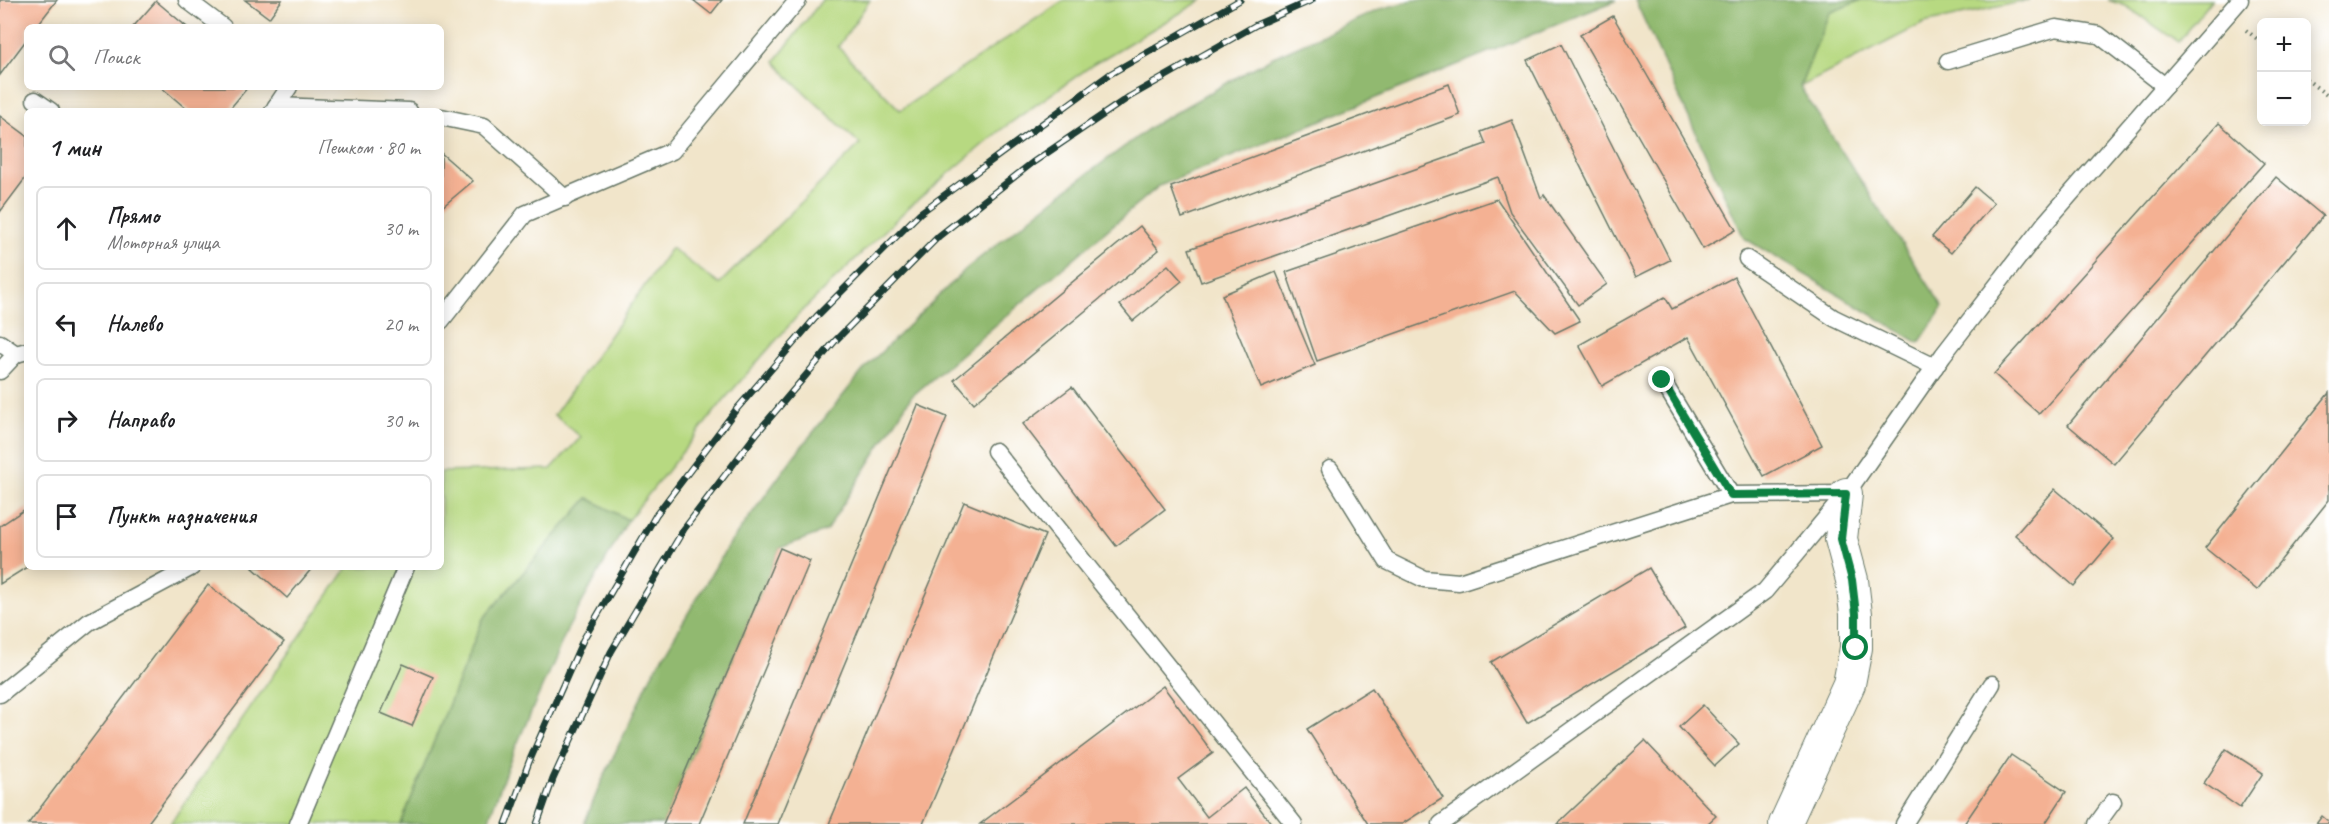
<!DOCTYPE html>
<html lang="ru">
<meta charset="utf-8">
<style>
:root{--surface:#fff;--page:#f2f2f2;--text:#202124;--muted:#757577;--line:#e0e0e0}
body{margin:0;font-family:Caveat,sans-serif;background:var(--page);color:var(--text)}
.controls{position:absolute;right:18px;top:18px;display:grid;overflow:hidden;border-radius:9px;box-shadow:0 3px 15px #0003}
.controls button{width:54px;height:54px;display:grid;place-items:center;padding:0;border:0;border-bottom:2px solid var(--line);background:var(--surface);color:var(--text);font:30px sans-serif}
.stop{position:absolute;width:18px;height:18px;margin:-14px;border:4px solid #0b8043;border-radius:50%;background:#fff}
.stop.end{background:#0b8043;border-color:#fff;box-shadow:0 2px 6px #0008}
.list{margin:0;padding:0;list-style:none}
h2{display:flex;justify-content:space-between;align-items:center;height:78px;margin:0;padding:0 24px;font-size:26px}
h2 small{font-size:20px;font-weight:400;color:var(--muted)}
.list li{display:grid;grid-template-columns:39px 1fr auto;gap:18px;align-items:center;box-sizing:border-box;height:84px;margin:0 12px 12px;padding:0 12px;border:2px solid var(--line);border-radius:9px}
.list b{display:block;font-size:22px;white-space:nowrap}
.list p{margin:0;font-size:20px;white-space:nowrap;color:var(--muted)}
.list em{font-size:20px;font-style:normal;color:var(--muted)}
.icon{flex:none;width:33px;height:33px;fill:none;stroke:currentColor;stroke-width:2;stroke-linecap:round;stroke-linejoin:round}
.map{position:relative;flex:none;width:2329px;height:824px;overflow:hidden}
.search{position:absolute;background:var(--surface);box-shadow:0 3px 15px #0003;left:24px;top:24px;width:420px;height:66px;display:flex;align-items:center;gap:15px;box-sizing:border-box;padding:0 21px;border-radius:9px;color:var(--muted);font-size:22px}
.panel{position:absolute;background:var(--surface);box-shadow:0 3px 15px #0003;left:24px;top:108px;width:420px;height:462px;border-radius:9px}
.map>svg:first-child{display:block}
.green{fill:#b7d981;stroke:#6b8b5a;stroke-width:1.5}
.forest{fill:#91b96f;stroke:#587b52;stroke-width:1.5}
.building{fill:#f4b193}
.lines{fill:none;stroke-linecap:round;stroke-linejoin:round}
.service-casing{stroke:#687868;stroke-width:19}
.minor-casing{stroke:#687868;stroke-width:34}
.path{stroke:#687868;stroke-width:4;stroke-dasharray:1.5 4.5;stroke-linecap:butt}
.service{stroke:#fff;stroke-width:16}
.minor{stroke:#fff;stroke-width:32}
.rail-casing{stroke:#1f3d34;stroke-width:7}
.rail{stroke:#fff;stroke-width:4.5;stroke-dasharray:14;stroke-linecap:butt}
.route{stroke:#0b8043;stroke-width:8}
</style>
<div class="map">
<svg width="2329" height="824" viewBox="0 0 2329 824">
<rect width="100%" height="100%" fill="#fff"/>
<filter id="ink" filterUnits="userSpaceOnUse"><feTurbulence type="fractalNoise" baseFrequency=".0167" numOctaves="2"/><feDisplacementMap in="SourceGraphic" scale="12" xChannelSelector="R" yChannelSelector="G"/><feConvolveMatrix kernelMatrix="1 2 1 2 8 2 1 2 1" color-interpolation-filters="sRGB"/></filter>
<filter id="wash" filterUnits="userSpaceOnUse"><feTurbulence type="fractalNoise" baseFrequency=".008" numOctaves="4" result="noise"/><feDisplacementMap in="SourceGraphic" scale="24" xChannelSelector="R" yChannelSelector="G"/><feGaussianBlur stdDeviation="1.35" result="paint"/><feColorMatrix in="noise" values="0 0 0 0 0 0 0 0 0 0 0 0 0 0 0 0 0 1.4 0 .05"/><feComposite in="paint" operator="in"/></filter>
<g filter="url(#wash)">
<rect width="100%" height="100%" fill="#f1e5ca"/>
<!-- green -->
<g class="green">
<polygon points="822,0 870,0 838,47 900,110 1064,0 1202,0 1094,64 999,131 908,208 800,313 723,401 628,520 588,498 483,619 401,824 170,824 348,567 441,567 441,472 551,469 581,437 554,415 671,248 719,284 860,144 787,76 775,61"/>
<polygon points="1861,0 2029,0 1924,23 1800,87 1829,13"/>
<polygon points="2108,0 2211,0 2178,42 2126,6"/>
</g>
<!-- forest -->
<g class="forest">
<polygon points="1413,0 1617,0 1159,186 911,397 826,531 780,548 663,824 584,824 600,785 651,676 726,549 794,456 866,367 967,268 1075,183 1155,124 1271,58 1381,9"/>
<polygon points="1635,0 1861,0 1829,13 1800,87 1943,307 1919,343 1744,238"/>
<polygon points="588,498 628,520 568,628 510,760 487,824 401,824 483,619"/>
</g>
<g id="blocks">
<!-- building -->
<g class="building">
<polygon points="0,0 57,0 36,27 27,27 27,39 0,75"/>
<polygon points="245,0 282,0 269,18"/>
<polygon points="693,0 722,0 711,14"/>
<polygon points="156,1 187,27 133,27"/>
<polygon points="1613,16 1736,230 1703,249 1580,35"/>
<polygon points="1561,44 1670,260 1636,277 1527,60"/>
<polygon points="1449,84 1460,115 1182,218 1171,187"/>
<polygon points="161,87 248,87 228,111 189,111"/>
<polygon points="0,116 27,136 27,176 0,212"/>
<polygon points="1512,120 1541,198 1544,195 1607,284 1578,305 1510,212 1498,177 1201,282 1189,249 1486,144 1481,132"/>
<polygon points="2219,123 2264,163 2039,414 1994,374"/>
<polygon points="441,153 473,181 441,208"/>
<polygon points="2276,177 2323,216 2114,464 2068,425"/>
<polygon points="1975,187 1994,203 1951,253 1932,237"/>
<polygon points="1497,199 1580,321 1555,333 1515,291 1317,361 1286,272"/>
<polygon points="1140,226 1159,250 974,403 954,380"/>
<polygon points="1168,265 1182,281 1133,321 1120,305"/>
<polygon points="1276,272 1315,365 1261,388 1222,295"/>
<polygon points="1734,277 1822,445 1764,476 1688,337 1602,386 1579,345 1665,297 1672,309"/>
<polygon points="1072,387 1165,509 1116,546 1023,424"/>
<polygon points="2329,393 2329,500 2257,590 2205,548"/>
<polygon points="918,405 947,417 778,824 743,824"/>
<polygon points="2055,489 2114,539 2074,586 2015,535"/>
<polygon points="964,502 1045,535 923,824 829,824"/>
<polygon points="27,508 27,567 0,584 0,526"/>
<polygon points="780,548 810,561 699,824 663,824"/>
<polygon points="252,567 313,567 287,598"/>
<polygon points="1649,568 1685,628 1527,723 1491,662"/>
<polygon points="208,585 284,642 147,824 28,824"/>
<polygon points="403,664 433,677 412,726 381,713"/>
<polygon points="1163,686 1213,753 1178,779 1207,817 1244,788 1272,824 980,824"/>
<polygon points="1372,688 1443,798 1402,824 1368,824 1307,729"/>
<polygon points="1703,705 1739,744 1715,766 1679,727"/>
<polygon points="1645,741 1716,816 1707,824 1557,824"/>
<polygon points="2226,749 2263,773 2240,808 2204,783"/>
<polygon points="2011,755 2066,792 2045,824 1964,824"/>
<polygon points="2322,816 2329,822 2329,824 2316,824"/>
</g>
</g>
</g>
<g filter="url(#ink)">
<use href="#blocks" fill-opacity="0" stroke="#687868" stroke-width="1.5"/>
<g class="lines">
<defs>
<g id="service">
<polyline points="187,0 223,27"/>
<polyline points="1948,61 2056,28 2099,35 2165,86"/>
<polyline points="35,100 51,111"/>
<polyline points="276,106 409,111"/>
<polyline points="273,111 289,87"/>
<polyline points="441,117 484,126 565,198"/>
<polyline points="1747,259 1834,318 1935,367"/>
<polyline points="441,321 525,214 672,151 798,0"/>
<polyline points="0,343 16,354 27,351"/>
<polyline points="0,371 16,354"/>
<polyline points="1662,380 1731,495"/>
<polyline points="995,451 1294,824"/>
<polyline points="1330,469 1387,561 1424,579 1459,582 1731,495 1846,494"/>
<polyline points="0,694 89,622 192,567"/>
<polyline points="298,824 406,567"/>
<polyline points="1441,824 1765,591 1846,494 1943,355 2046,222 2240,0"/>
<polyline points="1904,824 1992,684"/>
<polyline points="2097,824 2113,802"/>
</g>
<polyline id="minor" points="1785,824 1849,684 1856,648 1856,614 1852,580 1841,539 1846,494"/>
</defs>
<!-- service casing -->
<use href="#service" class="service-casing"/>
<!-- minor casing -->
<use href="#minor" class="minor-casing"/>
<!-- path -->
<g class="path">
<polyline points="2246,30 2262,43"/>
<polyline points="2306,79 2329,97"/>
</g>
<!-- service -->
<use href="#service" class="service"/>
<!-- minor -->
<use href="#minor" class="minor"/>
<defs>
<g id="rail">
<polyline points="506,824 529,762 583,640 656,515 735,411 817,316 920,213 1110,74 1240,0"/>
<polyline points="537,824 553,779 611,652 684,529 757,433 835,341 939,236 1032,163 1129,97 1256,25 1312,0"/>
</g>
</defs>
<!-- rail casing -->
<use href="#rail" class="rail-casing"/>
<!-- rail -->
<use href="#rail" class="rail"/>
</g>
</g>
<g class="lines" filter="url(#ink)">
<!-- route -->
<polyline class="route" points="1662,380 1731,495 1846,494 1841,539 1852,580 1856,614 1856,648"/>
</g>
</svg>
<div class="controls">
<button>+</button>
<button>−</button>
</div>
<div class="stop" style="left:1856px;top:648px"></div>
<div class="stop end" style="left:1662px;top:380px"></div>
<div class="search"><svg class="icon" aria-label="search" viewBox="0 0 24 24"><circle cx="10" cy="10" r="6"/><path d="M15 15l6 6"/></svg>Поиск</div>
<section class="panel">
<h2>1 мин<small>Пешком · 80 m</small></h2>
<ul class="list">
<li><svg class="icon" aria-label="ahead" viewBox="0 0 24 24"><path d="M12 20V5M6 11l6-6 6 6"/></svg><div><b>Прямо</b><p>Моторная улица</p></div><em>30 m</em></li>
<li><svg class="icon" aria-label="left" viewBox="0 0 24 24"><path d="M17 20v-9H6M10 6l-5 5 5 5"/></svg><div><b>Налево</b></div><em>20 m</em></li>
<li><svg class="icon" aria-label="right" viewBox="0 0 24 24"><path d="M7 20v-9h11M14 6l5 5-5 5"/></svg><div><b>Направо</b></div><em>30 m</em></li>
<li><svg class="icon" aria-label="arrive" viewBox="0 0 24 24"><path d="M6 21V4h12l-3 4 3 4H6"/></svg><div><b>Пункт назначения</b></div></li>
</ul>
</section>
</div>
